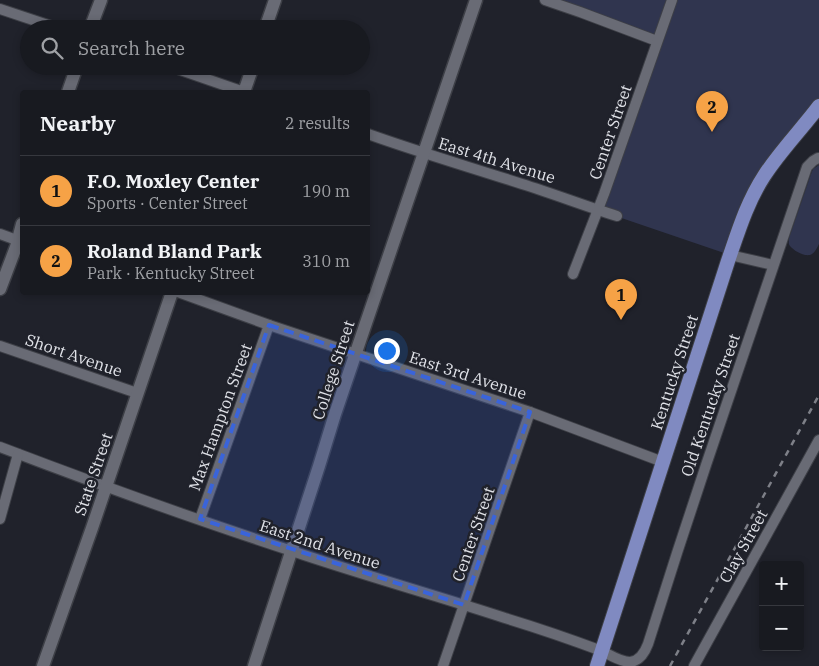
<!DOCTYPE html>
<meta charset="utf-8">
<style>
:root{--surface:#181a20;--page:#25272d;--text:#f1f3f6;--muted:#9fa1a5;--line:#36383e;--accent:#f6a246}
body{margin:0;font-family:"IBM Plex Serif",serif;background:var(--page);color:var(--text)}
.controls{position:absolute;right:15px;bottom:15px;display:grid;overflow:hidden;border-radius:5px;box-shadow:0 2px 8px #0003}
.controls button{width:45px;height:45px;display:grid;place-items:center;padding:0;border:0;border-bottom:1px solid var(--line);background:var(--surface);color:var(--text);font:25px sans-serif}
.you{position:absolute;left:386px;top:350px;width:18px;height:18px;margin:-12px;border:4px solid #fff;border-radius:50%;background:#1a73e8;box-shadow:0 0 0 8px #1a73e833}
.badge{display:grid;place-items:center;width:32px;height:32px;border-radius:50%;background:var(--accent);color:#111;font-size:16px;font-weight:700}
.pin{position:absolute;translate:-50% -41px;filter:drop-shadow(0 1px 2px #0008)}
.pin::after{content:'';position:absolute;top:26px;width:18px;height:15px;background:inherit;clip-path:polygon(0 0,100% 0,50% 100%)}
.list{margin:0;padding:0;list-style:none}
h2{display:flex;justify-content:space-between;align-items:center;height:65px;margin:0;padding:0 20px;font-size:21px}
h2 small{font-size:16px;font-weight:400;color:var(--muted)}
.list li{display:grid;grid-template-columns:32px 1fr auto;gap:15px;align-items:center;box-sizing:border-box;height:70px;padding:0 20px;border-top:1px solid var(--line)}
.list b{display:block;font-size:19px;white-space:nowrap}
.list p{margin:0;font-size:16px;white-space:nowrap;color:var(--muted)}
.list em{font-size:16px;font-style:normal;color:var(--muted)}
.icon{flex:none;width:28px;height:28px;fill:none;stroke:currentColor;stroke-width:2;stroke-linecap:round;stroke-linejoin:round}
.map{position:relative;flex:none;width:819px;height:666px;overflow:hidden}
.search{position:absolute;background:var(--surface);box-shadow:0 2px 8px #0003;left:20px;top:20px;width:350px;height:55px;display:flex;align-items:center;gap:12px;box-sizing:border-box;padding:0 18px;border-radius:28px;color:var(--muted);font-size:19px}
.panel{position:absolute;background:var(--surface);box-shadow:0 2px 8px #0003;left:20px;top:90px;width:350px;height:205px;border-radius:5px}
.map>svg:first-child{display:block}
.green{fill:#30354f}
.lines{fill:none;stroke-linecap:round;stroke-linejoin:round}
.minor-casing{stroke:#3d3f46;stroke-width:12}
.tertiary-casing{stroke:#3d3f46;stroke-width:15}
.primary-casing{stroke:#3d3f46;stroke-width:16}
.minor{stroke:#696b75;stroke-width:10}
.tertiary{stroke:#696b75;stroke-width:12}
.primary{stroke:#808ac1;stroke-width:14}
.rail{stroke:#7e8088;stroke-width:2.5;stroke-dasharray:6 6;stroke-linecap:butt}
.marked{fill:#3a64da;fill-opacity:0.2;stroke:#3a64da;stroke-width:4;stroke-dasharray:10 6;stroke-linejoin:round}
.labels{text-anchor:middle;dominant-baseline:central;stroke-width:5;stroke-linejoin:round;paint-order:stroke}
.street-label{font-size:16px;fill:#e0e2e8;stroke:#20222b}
</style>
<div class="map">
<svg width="819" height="666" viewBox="0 0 819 666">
<rect width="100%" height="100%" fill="#20222b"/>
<!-- green -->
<g class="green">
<polygon points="542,0 819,0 819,106 779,155 730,255 598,210 658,41"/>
<path d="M819,165V244C817,248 815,252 812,254C806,258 794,251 790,246C788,243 789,242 789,238L811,174L813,169Z"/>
</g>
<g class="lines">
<defs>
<g id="minor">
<polyline points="545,0 580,12 657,41"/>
<polyline points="0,9 60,29"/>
<polyline points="169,66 244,92"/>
<path d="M368,134C418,152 470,167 522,184C554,194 585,206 617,216"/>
<polyline points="0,234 22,242"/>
<polyline points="730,255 773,265"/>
<polyline points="573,274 604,194 672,0"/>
<polyline points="178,292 269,325 530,412 663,462"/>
<polyline points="0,346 137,393"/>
<path d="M0,447C97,484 194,519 292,551C363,575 435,595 505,618C538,628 570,639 602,651C610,655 621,662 630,662C640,661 645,652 648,644L677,553L706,465L807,167L813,161L818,158"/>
<polyline points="0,519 18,454"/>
<polyline points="200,519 269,325"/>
<polyline points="443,666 530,412"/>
<polyline points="694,666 819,440"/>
</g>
<g id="tertiary">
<polyline points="90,29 101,0"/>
<polyline points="265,29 275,0"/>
<polyline points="68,92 77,66"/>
<polyline points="244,92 253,66"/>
<polyline points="0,289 16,247 22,224"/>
<polyline points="43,666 92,528 172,292"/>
<polyline points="254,666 319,466 335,414 476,0"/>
</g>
<path id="primary" d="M597,666L728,261C738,232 747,202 764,176C780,151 801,130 819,106"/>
</defs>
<!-- minor casing -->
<use href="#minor" class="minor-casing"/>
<!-- tertiary casing -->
<use href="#tertiary" class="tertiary-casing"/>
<!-- primary casing -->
<use href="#primary" class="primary-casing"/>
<!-- minor -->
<use href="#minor" class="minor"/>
<!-- tertiary -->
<use href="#tertiary" class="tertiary"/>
<!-- primary -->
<use href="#primary" class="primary"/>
<!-- rail -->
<polyline class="rail" points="670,666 819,395"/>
</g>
<!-- marked area -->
<path class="marked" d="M269,325L530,412L464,605L200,519Z"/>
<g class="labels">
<!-- street labels -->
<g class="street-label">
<text transform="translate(610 132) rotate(-71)">Center Street</text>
<text transform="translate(497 160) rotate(17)">East 4th Avenue</text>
<text transform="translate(74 355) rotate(19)">Short Avenue</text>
<text transform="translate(333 370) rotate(-72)">College Street</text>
<text transform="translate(674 372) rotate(-72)">Kentucky Street</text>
<text transform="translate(468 375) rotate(18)">East 3rd Avenue</text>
<text transform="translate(710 405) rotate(-71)">Old Kentucky Street</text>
<text transform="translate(220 417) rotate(-70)">Max Hampton Street</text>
<text transform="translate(93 474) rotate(-71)">State Street</text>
<text transform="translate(473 534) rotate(-71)">Center Street</text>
<text transform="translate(320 544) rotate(18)">East 2nd Avenue</text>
<text transform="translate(743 546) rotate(-61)">Clay Street</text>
</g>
</g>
</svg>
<div class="controls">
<button>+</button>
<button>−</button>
</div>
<div class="you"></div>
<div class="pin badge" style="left:621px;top:320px">1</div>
<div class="pin badge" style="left:712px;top:132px">2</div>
<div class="search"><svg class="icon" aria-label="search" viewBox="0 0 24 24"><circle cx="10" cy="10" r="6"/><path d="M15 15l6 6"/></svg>Search here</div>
<section class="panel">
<h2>Nearby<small>2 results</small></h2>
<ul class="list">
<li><span class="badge">1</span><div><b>F.O. Moxley Center</b><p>Sports · Center Street</p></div><em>190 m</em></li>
<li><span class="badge">2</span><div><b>Roland Bland Park</b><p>Park · Kentucky Street</p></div><em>310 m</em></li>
</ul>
</section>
</div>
